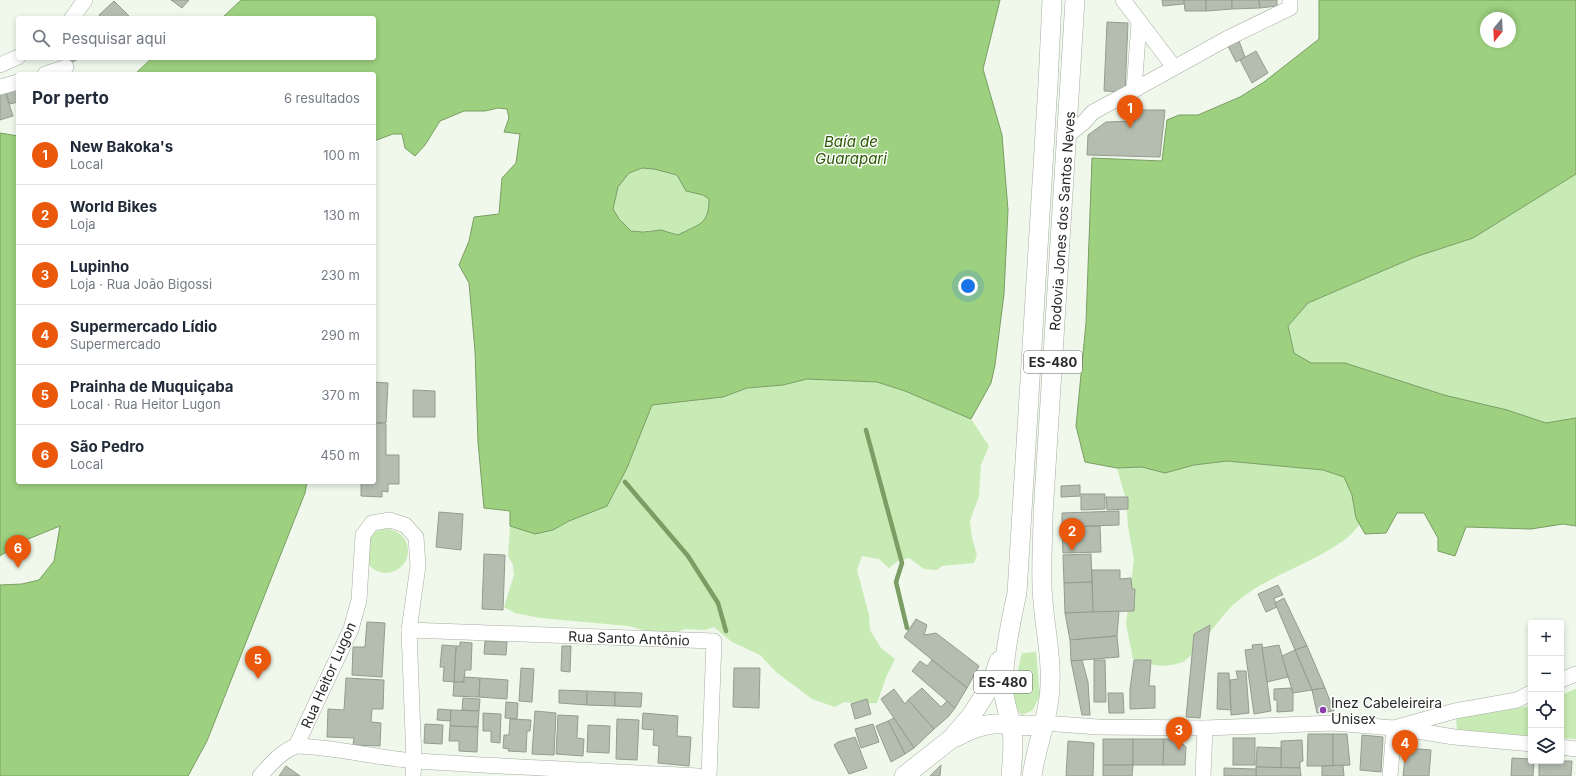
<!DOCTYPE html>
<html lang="pt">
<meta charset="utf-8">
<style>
:root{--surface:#fff;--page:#f2f2f3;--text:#1f2937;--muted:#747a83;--line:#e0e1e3;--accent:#ea580c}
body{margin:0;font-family:Inter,sans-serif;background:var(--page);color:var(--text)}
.controls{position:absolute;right:12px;bottom:12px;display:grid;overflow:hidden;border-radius:4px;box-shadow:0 2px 6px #0003}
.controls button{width:36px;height:36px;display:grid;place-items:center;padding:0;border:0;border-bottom:1px solid var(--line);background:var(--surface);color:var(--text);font:20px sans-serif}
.compass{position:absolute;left:1480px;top:12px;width:36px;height:36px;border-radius:50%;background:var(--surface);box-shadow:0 2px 6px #0003;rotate:198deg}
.you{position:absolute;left:968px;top:286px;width:14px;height:14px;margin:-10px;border:3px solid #fff;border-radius:50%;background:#1a73e8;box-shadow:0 0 0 6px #1a73e833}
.badge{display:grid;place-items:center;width:26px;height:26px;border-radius:50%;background:var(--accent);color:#fff;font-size:13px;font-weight:700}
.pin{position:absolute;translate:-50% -33px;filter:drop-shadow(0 1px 2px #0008)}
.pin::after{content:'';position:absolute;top:21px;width:14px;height:12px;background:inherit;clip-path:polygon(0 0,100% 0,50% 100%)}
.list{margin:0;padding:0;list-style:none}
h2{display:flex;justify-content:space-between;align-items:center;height:52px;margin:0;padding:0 16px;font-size:17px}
h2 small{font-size:13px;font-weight:400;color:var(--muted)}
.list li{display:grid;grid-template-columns:26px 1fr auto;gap:12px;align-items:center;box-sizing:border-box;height:60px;padding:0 16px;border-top:1px solid var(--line)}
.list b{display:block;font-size:15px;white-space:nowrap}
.list p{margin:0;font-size:13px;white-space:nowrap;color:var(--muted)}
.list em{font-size:13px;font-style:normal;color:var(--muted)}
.icon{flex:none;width:22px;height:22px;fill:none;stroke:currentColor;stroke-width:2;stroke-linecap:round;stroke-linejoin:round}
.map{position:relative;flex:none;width:1576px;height:776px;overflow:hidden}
.search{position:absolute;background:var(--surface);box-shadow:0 2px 6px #0003;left:16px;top:16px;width:360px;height:44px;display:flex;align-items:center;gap:10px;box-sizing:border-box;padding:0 14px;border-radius:4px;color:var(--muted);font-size:15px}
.panel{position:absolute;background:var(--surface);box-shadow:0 2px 6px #0003;left:16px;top:72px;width:360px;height:412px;border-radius:4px}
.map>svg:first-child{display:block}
.green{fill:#c8eab5}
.water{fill:#9dd07f;stroke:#7a9e64;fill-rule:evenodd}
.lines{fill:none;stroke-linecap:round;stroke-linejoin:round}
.stream{stroke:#7a9e64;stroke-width:4.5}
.building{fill:#b5bdb1;stroke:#949c90}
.minor-casing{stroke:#a5ada2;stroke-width:16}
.major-casing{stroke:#a5ada2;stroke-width:20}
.minor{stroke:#fff;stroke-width:15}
.major{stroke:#fff;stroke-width:19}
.poi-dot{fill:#8c3dad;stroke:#fff;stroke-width:1.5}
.labels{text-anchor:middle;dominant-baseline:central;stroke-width:3;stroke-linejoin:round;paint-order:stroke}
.shield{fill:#fff;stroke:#686a67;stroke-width:1}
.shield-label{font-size:13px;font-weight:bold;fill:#272a26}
.street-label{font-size:14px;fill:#272a26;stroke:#fff}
.poi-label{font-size:14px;fill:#272a26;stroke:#fff;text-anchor:start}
.water-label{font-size:15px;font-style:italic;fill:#2a5700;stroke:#fff}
</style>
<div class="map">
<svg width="1576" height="776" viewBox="0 0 1576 776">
<rect width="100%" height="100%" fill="#f0f8ec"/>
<!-- green -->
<g class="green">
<path d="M642,168L654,169L677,175L686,191L703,195L709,199C708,226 700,224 678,235C673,233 666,230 660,230C634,230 628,238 613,210L618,187L629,173Z"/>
<polygon points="1576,174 1576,418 1546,423 1507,410 1444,395 1345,363 1311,363 1294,353 1288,326 1308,303 1415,257 1473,238"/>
<polygon points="807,379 877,382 905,391 971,419 989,446 981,465 979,496 970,521 972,538 977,555 974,563 942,566 937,570 924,569 909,558 898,561 889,568 879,559 862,556 857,570 869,615 870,630 881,648 895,659 887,675 877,703 859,704 844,702 835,707 812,699 776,672 760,655 732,642 714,627 705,630 685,629 674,633 655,633 628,626 540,618 515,613 504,607 514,575 513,565 508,556 510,526 535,534 553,530 569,521 627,468 652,405 723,397 747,388 783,385"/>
<path d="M1227,461L1323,470L1344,477L1352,495L1356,518L1360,524C1355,530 1349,537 1343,541C1308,566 1265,576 1233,605C1222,615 1191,659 1183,662C1163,669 1152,665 1133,659L1126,624L1134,559L1128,527L1126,500L1117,468L1142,467L1165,473L1194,465Z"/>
<circle cx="386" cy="551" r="22"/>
<polygon points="1036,652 1040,695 1033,710 1022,715 1012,705 1011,690 1017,674 1022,653"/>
<polygon points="1576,689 1576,739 1561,738 1561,695"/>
<polygon points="1531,706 1531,736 1457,730 1456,718"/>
</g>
<!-- water -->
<g class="water">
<path d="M241,0H1000L983,69L1002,135L1008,210L1004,294L995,365L991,383L971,419L905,391L877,382L807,379L783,385L747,388L723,397L652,405L627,468L607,506L569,521L553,530L535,534L510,526V511L484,508L478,442L475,351L469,283L459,265L469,241L474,217L499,214L502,178L516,163L520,134L504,132L509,118L507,109L498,108L485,111H464L440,121L425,145L415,156L405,148L402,134H393L374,141V74H135L152,58H374V18H222ZM642,168L654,169L677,175L686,191L703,195L709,199C709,225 699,224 678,235L661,230L643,232L631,231L619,219L613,209L618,187L629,173Z"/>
<path d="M1319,0H1576V174L1473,238L1415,257L1308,303L1288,326L1294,353L1311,363H1345L1444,395L1507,410L1546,423L1576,418V526L1563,524L1531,529L1466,527L1455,556L1438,551V538L1424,513H1397L1386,533L1365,534L1356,518L1352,495L1344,477L1323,470L1227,461L1194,465L1165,473L1142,467L1117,468L1085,462L1076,426L1086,323L1092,158L1162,161L1167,120L1179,115H1198L1240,97L1264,82L1319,39ZM1486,18H1510V42H1486Z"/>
<polygon points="0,133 18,136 18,482 307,482 305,493 207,741 188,776 0,776 0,585 22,584 39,580 54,561 60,526 21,542 0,556"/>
</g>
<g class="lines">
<!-- stream -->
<g class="stream">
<polyline points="866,430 902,563 896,582 907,628"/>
<polyline points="625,482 688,556 718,603 726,631"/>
</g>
</g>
<!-- building -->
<g class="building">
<polygon points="171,0 189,0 182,8"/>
<polygon points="1162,0 1184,0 1184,4 1163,6"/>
<polygon points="1184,0 1206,0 1206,11 1185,11"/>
<polygon points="1206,0 1232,0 1232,9 1206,11"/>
<polygon points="1232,0 1259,0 1260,8 1232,9"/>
<polygon points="1259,0 1277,0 1277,6 1260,8"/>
<polygon points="114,1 131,18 101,18 99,15"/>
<polygon points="1107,22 1128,23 1125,92 1104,91"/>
<polygon points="1239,41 1245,57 1236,62 1228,46"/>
<polygon points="1256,51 1268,73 1252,83 1240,60"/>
<polygon points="60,58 80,58 65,66"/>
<polygon points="18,88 18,102 10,104 6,92"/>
<polygon points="5,92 13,116 0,120 0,94"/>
<polygon points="1137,110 1165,110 1160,157 1087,155 1088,135 1106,122 1135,121"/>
<polygon points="374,382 388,383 386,423 374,422"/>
<polygon points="413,390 435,391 435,417 413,417"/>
<polygon points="374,423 386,424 386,455 399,455 399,484 388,484 388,492 382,491 382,497 361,496 361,482 374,482"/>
<polygon points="1080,485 1080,494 1105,494 1105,509 1081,510 1081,496 1061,497 1061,486"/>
<polygon points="1106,497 1128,497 1128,509 1107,510"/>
<polygon points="1119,511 1119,525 1062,527 1062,513"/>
<polygon points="439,512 463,514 461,550 436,547"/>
<polygon points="1100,526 1101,552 1063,553 1062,527"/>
<polygon points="484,554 505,555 503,610 482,609"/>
<polygon points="1091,554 1092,582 1064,583 1063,555"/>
<polygon points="1092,570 1120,570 1120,579 1131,578 1132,589 1135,589 1134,611 1093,612"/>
<polygon points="1092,582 1093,612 1065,613 1064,583"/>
<polygon points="1278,585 1283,595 1274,598 1277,607 1266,612 1258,594"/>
<polygon points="1284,598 1307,646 1295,650 1275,603"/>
<polygon points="1119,611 1117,636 1070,640 1065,613"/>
<polygon points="916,619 927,625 924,635 936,633 979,666 967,688 904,637"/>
<polygon points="367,622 385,623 382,677 352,675 353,647 365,647"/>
<polygon points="1210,625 1200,718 1186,717 1194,634"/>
<polygon points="1117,636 1119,657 1071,661 1070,640"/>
<polygon points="485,641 507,642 506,655 484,654"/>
<polygon points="460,642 472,643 471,670 465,670 464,682 454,682 456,646 460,646"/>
<polygon points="1262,644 1271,711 1254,714 1245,650 1253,649 1252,645"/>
<polygon points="442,645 456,646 454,682 443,681 444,667 440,667"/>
<polygon points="1279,645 1288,677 1267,682 1262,648"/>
<polygon points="562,646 571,646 570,672 561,671"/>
<polygon points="1307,646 1325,688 1312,690 1295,650"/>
<polygon points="1295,650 1312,690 1293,693 1282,656"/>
<polygon points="932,660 967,688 955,708 912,671 920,661 927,666"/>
<polygon points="1082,660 1088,682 1090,715 1082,715 1071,661"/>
<polygon points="1094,660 1105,660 1106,702 1094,702"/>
<polygon points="1134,660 1151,660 1149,686 1155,686 1155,708 1130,709 1130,689"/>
<polygon points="521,668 534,669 532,702 519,701"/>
<polygon points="734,668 760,668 759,708 733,707"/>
<polygon points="1236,671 1246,671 1249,713 1231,715 1230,680 1238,679"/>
<polygon points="1218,673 1229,673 1231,710 1217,709"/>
<polygon points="464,677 480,678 479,697 453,696 454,682 464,682"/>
<polygon points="346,678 384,680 383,709 372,709 371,722 381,723 380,746 353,745 354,738 327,737 328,709 344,710"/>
<polygon points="480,678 508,680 507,699 479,697"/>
<polygon points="922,688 941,707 947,701 955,708 948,717 934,729 908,700"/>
<polygon points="1291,688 1293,693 1293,711 1277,712 1277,700 1274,700 1274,689"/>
<polygon points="1325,688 1334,711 1317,713 1312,690"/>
<polygon points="894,689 905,704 908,700 934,729 914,748 881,699"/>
<polygon points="559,690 587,691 587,705 559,703"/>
<polygon points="587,691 615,692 615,706 587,705"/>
<polygon points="615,692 642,693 641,707 615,706"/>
<polygon points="1108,693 1123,693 1124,713 1109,713"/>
<polygon points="463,698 480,699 479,711 462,710"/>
<polygon points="867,699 871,714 855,719 851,704"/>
<polygon points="506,702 518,703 517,719 505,718"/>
<polygon points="438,709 451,710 451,721 437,720"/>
<polygon points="451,710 479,711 478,727 450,726"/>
<polygon points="535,711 556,713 554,755 532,754"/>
<polygon points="483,713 501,714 500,743 491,742 491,731 483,731"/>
<polygon points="643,713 678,716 677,736 691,737 689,766 658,763 659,746 653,745 654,730 642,729"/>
<polygon points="558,715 578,716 577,738 584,739 583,756 556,754"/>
<polygon points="894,718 914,748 905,754 888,721"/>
<polygon points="510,719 531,720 530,731 527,731 526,752 508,751 509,749 503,748 504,735 509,735"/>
<polygon points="617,719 639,720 637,760 616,759"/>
<polygon points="888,721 905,754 891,762 876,726"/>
<polygon points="425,724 443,725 442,744 424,743"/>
<polygon points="873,724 879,742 861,748 855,729"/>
<polygon points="588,725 610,726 609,753 587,752"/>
<polygon points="450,726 478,727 477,752 459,751 459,741 449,741"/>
<polygon points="1308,734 1333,734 1333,766 1307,766"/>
<polygon points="1333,734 1347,734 1350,765 1333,766"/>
<polygon points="1362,735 1383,737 1381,772 1360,770"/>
<polygon points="855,737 867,768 849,774 834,745 838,742"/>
<rect x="1233" y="738" width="22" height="27"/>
<rect x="1103" y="739" width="30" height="26"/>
<polygon points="1133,739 1164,739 1163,765 1133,765"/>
<polygon points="1164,739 1178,739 1186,747 1185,765 1163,765"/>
<polygon points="1302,740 1303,761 1300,762 1300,768 1281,768 1281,741"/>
<polygon points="1068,741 1094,743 1093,776 1066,776"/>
<polygon points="1257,747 1281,748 1281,768 1256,767"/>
<polygon points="1406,748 1431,750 1429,776 1403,776"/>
<polygon points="1512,758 1531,759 1531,761 1534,761 1533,776 1511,776"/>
<polygon points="1539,761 1572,761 1571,776 1539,776"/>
<polygon points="941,765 940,776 930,776"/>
<polygon points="1103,765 1133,765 1132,776 1103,776"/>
<polygon points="1343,765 1344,776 1322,776 1322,766"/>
<polygon points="286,766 300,776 279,776"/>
<polygon points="1256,767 1300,768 1301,776 1256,776"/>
<polygon points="1224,768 1256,769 1256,776 1224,776"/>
</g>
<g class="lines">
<defs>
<g id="minor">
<polyline points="1123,0 1174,67"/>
<polyline points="72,18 85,0"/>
<polyline points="0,65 18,57"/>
<polyline points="45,74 66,67"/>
<polyline points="0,87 18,82"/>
<polyline points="1134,90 1228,38 1290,8 1290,0"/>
<polyline points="1068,135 1083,123 1093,112 1134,90 1139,23"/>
<polyline points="409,630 714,641 709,776"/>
<polyline points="1561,680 1576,674"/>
<polyline points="1044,723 1098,727 1205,728 1333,723 1394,728 1455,711 1517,700 1531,693"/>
<polyline points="1399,728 1454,737 1531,744"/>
<path d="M296,746C336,747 376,758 416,761C510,767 604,771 698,776"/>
<polyline points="1561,747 1576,749"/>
<path d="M260,776C271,764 280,752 296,746L351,629L359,600L363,535L372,523L390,520L405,525L416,537L418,566L409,630L414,761L413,776"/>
<polyline points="1203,776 1205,728"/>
<polyline points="1390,776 1394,728"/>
</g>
<g id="major">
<path d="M956,737C968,731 980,725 994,724C1013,723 1026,729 1044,723"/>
<polyline points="904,776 951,739 971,716 991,685 999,661"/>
<path d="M1011,776C1012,759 1015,741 1011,724C1008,711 1003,698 1003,685C1004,654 1010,624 1017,593L1048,84L1052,0"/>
<path d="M1032,776C1036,746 1049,717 1050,686C1052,658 1045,629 1043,601C1040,573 1043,543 1043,515L1075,0"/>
</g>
</defs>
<!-- minor casing -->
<use href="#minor" class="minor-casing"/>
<!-- major casing -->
<use href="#major" class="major-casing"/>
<!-- minor -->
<use href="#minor" class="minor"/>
<!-- major -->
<use href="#major" class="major"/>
</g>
<!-- markers -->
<circle class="poi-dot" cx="1323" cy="710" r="4"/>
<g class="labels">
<!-- shield labels -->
<g class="shield">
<rect x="1024" y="351" width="58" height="22" rx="3"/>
<rect x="974" y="671" width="58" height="22" rx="3"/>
</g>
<g class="shield-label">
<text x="1053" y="362">ES-480</text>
<text x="1003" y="682">ES-480</text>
</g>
<!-- street labels -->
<g class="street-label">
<text transform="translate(1062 221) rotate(-86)">Rodovia Jones dos Santos Neves</text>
<text transform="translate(629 638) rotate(2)">Rua Santo Antônio</text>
<text transform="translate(328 675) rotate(-66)">Rua Heitor Lugon</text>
</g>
<!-- poi labels -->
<g class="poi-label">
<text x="1331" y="702">Inez Cabeleireira<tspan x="1331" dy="16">Unisex</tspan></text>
</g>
<!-- water labels -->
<g class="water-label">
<text x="851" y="141">Baía de<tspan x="851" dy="17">Guarapari</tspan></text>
</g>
</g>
</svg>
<div class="controls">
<button>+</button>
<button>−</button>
<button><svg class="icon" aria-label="locate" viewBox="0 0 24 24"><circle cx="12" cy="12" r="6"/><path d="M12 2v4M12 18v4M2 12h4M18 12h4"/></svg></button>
<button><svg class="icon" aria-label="layers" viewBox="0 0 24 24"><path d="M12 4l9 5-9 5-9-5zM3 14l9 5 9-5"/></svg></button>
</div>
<svg class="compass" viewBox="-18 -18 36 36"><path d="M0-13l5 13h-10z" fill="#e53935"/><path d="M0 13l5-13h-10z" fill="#747a83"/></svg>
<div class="you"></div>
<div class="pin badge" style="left:1130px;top:128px">1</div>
<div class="pin badge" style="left:1072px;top:551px">2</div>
<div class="pin badge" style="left:1179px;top:750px">3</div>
<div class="pin badge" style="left:1405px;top:763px">4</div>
<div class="pin badge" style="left:258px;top:679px">5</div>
<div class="pin badge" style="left:18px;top:568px">6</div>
<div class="search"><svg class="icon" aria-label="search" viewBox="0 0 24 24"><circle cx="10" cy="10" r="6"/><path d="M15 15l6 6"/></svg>Pesquisar aqui</div>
<section class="panel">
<h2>Por perto<small>6 resultados</small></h2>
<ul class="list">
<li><span class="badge">1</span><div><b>New Bakoka's</b><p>Local</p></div><em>100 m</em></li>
<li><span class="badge">2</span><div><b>World Bikes</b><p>Loja</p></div><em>130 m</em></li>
<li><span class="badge">3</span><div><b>Lupinho</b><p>Loja · Rua João Bigossi</p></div><em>230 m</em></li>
<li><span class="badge">4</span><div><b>Supermercado Lídio</b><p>Supermercado</p></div><em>290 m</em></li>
<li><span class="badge">5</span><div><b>Prainha de Muquiçaba</b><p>Local · Rua Heitor Lugon</p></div><em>370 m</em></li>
<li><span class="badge">6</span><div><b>São Pedro</b><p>Local</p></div><em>450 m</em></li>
</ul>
</section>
</div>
